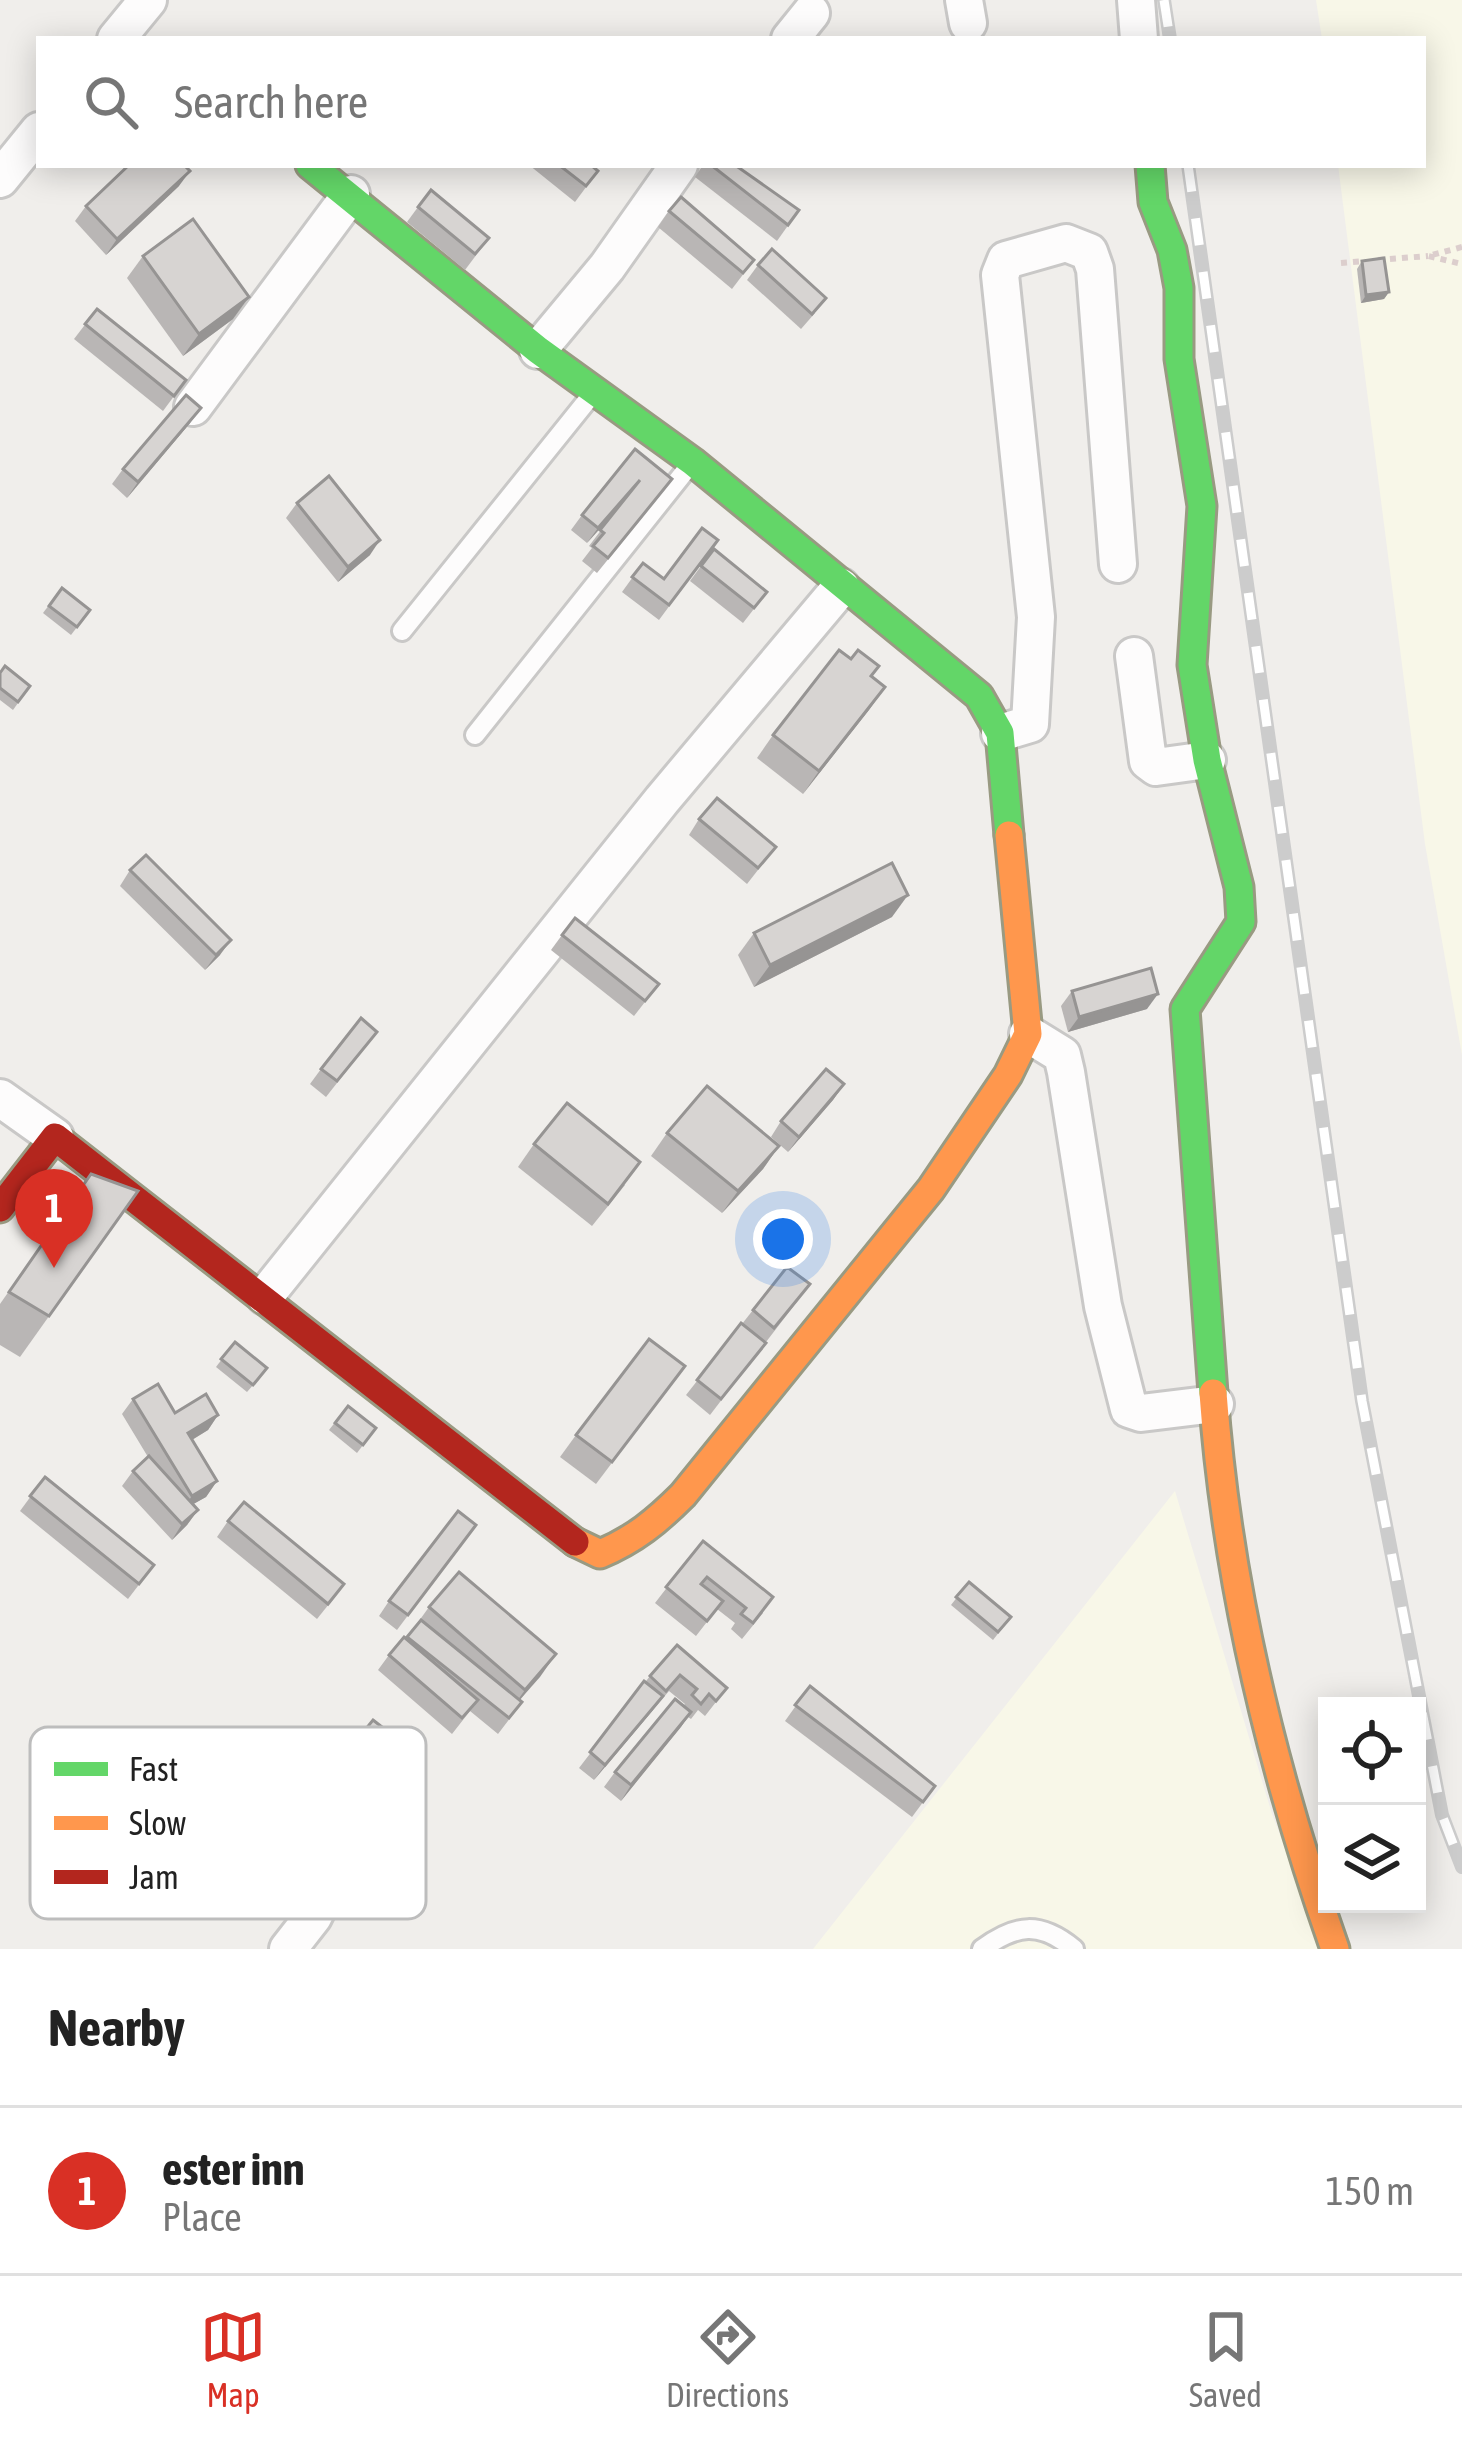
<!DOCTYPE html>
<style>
:root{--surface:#fff;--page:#f6f6f6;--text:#222;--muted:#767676;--line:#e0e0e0;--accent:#d93025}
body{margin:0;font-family:"Asap Condensed",sans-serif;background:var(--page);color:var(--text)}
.controls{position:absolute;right:36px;bottom:36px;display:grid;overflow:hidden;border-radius:0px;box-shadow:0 6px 30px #0003}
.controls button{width:108px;height:108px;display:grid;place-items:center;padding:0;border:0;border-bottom:3px solid var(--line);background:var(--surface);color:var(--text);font:60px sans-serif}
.you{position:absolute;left:783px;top:1239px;width:42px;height:42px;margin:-30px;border:9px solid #fff;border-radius:50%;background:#1a73e8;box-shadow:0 0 0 18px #1a73e833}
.badge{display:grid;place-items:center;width:78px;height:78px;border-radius:50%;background:var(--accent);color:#fff;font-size:39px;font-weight:700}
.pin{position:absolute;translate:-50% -99px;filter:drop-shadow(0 3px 6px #0008)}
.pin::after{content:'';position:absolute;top:63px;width:42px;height:36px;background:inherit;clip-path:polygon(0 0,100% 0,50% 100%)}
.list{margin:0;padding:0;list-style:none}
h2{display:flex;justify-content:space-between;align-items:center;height:156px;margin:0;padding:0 48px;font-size:51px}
h2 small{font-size:39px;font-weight:400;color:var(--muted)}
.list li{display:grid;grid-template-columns:78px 1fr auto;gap:36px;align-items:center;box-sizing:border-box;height:168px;padding:0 48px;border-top:3px solid var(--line)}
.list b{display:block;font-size:45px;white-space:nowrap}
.list p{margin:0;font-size:39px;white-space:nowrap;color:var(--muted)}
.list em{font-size:39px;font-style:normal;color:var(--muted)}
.icon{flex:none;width:66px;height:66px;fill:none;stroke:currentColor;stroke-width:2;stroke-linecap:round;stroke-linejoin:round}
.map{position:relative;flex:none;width:1462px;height:1949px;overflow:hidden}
.search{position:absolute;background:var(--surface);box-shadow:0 6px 30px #0003;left:36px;right:36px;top:36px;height:132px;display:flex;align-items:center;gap:30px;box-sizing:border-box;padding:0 42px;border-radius:0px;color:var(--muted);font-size:45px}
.sheet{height:324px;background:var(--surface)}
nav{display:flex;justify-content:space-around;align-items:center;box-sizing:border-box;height:168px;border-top:3px solid var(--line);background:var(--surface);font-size:33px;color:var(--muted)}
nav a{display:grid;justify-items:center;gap:6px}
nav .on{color:var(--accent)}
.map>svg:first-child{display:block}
.education{fill:#f8f7e8}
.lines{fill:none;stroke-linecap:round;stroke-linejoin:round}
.lane-casing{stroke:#c9c8c7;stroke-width:24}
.street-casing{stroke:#c9c8c7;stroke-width:42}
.fast-casing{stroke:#999a82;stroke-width:33}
.slow-casing{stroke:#999a82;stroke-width:33}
.jam-casing{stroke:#999a82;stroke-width:33}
.path{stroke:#dccecd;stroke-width:6;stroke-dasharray:6 6;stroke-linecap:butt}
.lane{stroke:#fdfcfc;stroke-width:18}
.street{stroke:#fdfcfc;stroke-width:36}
.fast{stroke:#63d668;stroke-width:27}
.slow{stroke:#ff974d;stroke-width:27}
.jam{stroke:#b3261e;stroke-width:27}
.rail-casing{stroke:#ccc;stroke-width:14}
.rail{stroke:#fff;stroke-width:9;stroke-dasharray:27;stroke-linecap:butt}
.wall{fill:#b9b6b5}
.shaded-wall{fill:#969493}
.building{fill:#d7d4d2;stroke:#969493;stroke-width:3}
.key{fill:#fff;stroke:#bdbdbd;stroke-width:3}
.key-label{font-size:33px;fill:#222}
</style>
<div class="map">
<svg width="1462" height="1949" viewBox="0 0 1462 1949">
<rect width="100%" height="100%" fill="#f0eeeb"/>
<!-- education -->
<g class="education">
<polygon points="1316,0 1462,0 1462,1055 1425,844 1338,165 1423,165 1423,39 1322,39"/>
<polygon points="1175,1491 1272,1814 1324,1949 813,1949"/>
</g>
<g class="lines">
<defs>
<g id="lane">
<polyline points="402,631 594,392"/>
<polyline points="475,735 690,465"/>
<path d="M982,1949C1016,1924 1040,1921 1074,1949"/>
</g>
<g id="street">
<polyline points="964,0 968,23"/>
<polyline points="1136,0 1139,39"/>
<polyline points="116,39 148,0"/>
<polyline points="790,39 811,13"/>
<polyline points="0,179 39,131"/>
<polyline points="538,350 607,267 679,165"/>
<polyline points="193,407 351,194"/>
<polyline points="1134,656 1148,761 1156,767 1207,760"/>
<polyline points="1000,733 1030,724 1036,617 1000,275 1006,260 1066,243 1089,252 1095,269 1118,564"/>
<polyline points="1028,1034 1062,1055 1066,1072 1103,1306 1129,1409 1141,1413 1215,1404"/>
<polyline points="0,1098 55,1137"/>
<polyline points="265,1296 662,800 841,587"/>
<polyline points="288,1949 313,1917 343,1857"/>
</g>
<g id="fast">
<polyline points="310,165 538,350 693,462 979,696 1000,733 1009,835"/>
<polyline points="1150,165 1153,202 1172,250 1179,288 1179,359 1202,506 1192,665 1207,760 1239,887 1241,922 1185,1009 1213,1393"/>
</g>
<g id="slow">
<path d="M1213,1393C1227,1585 1271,1768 1335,1949"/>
<path d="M575,1542L600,1554C634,1540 657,1521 683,1495L931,1189L1008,1075L1028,1034L1009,835"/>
</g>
<polyline id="jam" points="0,1208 55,1137 575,1542"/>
</defs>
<!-- lane casing -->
<use href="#lane" class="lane-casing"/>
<!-- street casing -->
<use href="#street" class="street-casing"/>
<!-- fast casing -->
<use href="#fast" class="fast-casing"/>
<!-- slow casing -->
<use href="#slow" class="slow-casing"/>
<!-- jam casing -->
<use href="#jam" class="jam-casing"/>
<!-- path -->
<g class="path">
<polyline points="1462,247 1428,256 1462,264"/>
<polyline points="1378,260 1428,256"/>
<polyline points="1341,263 1365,261"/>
</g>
<!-- lane -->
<use href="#lane" class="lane"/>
<!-- street -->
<use href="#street" class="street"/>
<!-- fast -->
<use href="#fast" class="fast"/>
<!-- slow -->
<use href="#slow" class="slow"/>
<!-- jam -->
<use href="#jam" class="jam"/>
<defs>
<g id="rail">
<polyline points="1164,0 1170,39"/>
<polyline points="1188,165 1362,1401 1442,1815 1462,1867"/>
</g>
</defs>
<!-- rail casing -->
<use href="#rail" class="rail-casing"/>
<!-- rail -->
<use href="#rail" class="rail"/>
</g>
<!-- wall -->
<g class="wall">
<polygon points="529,165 591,165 598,171 575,202"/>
<polygon points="703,165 735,165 799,210 777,241 695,177"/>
<polygon points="179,186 106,255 75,221 86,206"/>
<polygon points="418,207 489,238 465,270 407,222"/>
<polygon points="669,211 754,260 732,289 658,227"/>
<polygon points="143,256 233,319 183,356 127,278"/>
<polygon points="1362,261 1389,292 1384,299 1361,303 1357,269"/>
<polygon points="758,265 815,313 801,329 747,280"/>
<polygon points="97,309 186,380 163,411 74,339"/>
<polygon points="190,423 127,498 112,484 123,469"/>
<polygon points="661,494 597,573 582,561 592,548 589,546 615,512 587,543 571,530 582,515"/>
<polygon points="297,503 370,555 338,582 286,518"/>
<polygon points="718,540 659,620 622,592 643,563 664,579"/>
<polygon points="701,566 767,592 743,623 690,581"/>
<polygon points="62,588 90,610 71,635 43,613"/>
<polygon points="0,673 30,686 13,710 0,700"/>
<polygon points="871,677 885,687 803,794 757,758 773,735"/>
<polygon points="699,819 776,847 747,884 689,835"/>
<polygon points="130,870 220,955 205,970 120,886"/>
<polygon points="892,917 754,987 738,955 754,933"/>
<polygon points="562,935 659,984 634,1016 551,950"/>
<polygon points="1072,991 1147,1009 1068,1032 1061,1006"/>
<polygon points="377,1032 326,1097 310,1084 321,1069"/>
<polygon points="844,1084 833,1100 788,1152 771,1137 781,1121"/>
<polygon points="667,1133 779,1146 763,1169 722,1213 651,1156"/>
<polygon points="534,1144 625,1185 592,1226 518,1167"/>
<polygon points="91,1174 138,1191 20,1357 0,1345 0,1304"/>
<polygon points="799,1299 710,1415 686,1395 753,1310"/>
<polygon points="235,1342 261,1376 247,1392 216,1367"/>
<polygon points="685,1366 596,1484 560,1457 576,1435"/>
<polygon points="133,1399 175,1413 218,1415 208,1430 192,1440 217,1481 206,1497 193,1504 198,1510 187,1525 172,1540 122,1486 133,1471 148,1457 122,1414"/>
<polygon points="348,1406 376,1428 357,1453 329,1430"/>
<polygon points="45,1477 154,1565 128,1599 20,1511"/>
<polygon points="228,1521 333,1599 317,1619 217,1537"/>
<polygon points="476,1525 397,1630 379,1616 389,1601"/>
<polygon points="703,1541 763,1613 742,1639 731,1629 735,1623 717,1609 696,1636 655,1603"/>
<polygon points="969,1582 1011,1617 993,1640 951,1605"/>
<polygon points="429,1607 556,1654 520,1700 511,1717 498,1734 470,1711 452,1734 378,1670 389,1655 406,1639"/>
<polygon points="677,1645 727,1688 705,1716 698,1710 691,1719 688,1717 621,1801 604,1787 615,1772 685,1704 669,1691 594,1780 579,1768 650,1676"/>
<polygon points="810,1686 935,1786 912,1817 785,1721"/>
<polygon points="380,1749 350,1787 354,1791 402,1771 349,1837 307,1804 318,1788"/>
</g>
<!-- shaded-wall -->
<g class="shaded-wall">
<polygon points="190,171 179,186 106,255 117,239"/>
<polygon points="1389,292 1384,299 1361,303 1366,295"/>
<polygon points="249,297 233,319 183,356 199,334"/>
<polygon points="201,408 190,423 127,498 138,482"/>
<polygon points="640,480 630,495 587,543 598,528"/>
<polygon points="380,540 370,555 338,582 348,567"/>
<polygon points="885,687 869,710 803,794 819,771"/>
<polygon points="908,895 892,917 754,987 770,965"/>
<polygon points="231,940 220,955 205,970 216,955"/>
<polygon points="1158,994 1147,1009 1068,1032 1079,1017"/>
<polygon points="844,1084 833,1100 788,1152 799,1137"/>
<polygon points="779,1146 763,1169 722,1213 738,1191"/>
<polygon points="218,1415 208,1430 177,1449 188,1433"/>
<polygon points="217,1481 206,1497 181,1511 192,1496"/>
<polygon points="198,1510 187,1525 172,1540 182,1524"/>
<polygon points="556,1654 540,1677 509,1712 525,1690"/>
<polygon points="663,1696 652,1711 594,1780 605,1765"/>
<polygon points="691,1712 681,1727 621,1801 631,1785"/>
</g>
<!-- building -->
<g class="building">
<polygon points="129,165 184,165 190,171 117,239 86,206"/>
<polygon points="559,165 591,165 598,171 586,186"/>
<polygon points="711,165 735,165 799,210 788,225"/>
<polygon points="431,190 489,238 475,254 418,207"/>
<polygon points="681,197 754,260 743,273 669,211"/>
<polygon points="193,219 249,297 199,334 143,256"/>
<polygon points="772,249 826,298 812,314 758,265"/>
<polygon points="1384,258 1389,292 1366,295 1362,261"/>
<polygon points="97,309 186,380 174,396 85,324"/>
<polygon points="186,395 201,408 138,482 123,469"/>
<polygon points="635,449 672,479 608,558 593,546 604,533 600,530 640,480 598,528 582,515"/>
<polygon points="329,476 380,540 348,567 297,503"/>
<polygon points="702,528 718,540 669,605 632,577 643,563 664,579"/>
<polygon points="714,549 767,592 754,608 701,566"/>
<polygon points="62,588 90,610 77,627 49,606"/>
<polygon points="839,650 851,659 858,650 879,666 871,676 885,687 819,771 773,735"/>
<polygon points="5,666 30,686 18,702 0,688 0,673"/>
<polygon points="717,798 776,847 758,868 699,819"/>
<polygon points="146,855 231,940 216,955 130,870"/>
<polygon points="892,863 908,895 770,965 754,933"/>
<polygon points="575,918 659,984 645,1001 562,935"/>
<polygon points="1151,968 1158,994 1079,1017 1072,991"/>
<polygon points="361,1018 377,1032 337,1081 321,1069"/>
<polygon points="826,1069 844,1084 799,1137 781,1121"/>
<polygon points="707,1086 779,1146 738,1191 667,1133"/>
<polygon points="567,1103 640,1162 608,1204 534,1144"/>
<polygon points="91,1174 138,1191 49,1316 9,1292"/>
<polygon points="787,1267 810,1284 774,1328 753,1310"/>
<polygon points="741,1323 766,1343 721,1399 697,1380"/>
<polygon points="649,1339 685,1366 612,1462 576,1435"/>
<polygon points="235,1342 267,1368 253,1385 221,1359"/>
<polygon points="158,1384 175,1413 206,1394 218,1415 188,1433 217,1481 192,1496 133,1399"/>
<polygon points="348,1406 376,1428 363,1445 335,1423"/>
<polygon points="149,1456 198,1510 182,1524 133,1471"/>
<polygon points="45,1477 154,1565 139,1584 30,1496"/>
<polygon points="244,1502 344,1584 328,1604 228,1521"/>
<polygon points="458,1511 476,1525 408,1615 389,1601"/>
<polygon points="703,1541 773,1597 753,1623 741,1614 746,1608 707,1577 701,1584 723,1601 707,1621 666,1587"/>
<polygon points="459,1572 556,1654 525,1690 429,1607"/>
<polygon points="969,1582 1011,1617 998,1632 956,1597"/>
<polygon points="421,1620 522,1702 509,1718 407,1637"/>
<polygon points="404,1637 478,1700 462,1718 389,1655"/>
<polygon points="677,1645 727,1688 716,1701 709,1694 701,1704 692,1695 697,1689 680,1675 666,1691 650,1676"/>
<polygon points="644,1681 663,1696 605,1765 590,1752"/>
<polygon points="810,1686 935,1786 923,1802 795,1705"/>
<polygon points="675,1699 691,1712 631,1785 615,1772"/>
<polygon points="373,1720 391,1734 349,1786 354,1791 395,1741 413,1755 360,1822 318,1788"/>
</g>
<!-- legend -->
<rect x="30" y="1727" width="396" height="192" rx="18" class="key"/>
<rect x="54" y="1762" width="54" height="14" fill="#63d668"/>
<rect x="54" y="1816" width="54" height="14" fill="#ff974d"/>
<rect x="54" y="1870" width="54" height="14" fill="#b3261e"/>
<g class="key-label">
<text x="129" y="1781">Fast</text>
<text x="129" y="1835">Slow</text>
<text x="129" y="1889">Jam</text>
</g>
</svg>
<div class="controls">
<button><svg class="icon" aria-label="locate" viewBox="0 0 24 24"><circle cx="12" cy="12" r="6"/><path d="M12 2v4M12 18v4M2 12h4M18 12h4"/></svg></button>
<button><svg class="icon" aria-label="layers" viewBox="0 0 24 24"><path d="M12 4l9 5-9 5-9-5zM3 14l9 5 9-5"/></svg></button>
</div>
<div class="you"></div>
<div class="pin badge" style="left:54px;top:1268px">1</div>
<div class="search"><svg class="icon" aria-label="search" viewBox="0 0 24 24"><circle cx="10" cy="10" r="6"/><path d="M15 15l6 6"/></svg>Search here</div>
</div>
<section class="sheet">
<h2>Nearby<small></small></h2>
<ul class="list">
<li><span class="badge">1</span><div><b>ester inn</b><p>Place</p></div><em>150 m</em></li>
</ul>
</section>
<nav>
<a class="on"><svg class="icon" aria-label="map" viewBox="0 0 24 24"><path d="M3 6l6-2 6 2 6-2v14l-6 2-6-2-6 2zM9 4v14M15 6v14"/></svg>Map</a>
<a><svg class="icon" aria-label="directions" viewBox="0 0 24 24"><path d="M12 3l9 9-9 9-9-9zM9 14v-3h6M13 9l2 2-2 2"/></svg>Directions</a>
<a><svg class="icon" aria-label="saved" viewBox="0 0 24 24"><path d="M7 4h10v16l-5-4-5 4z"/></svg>Saved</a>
</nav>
